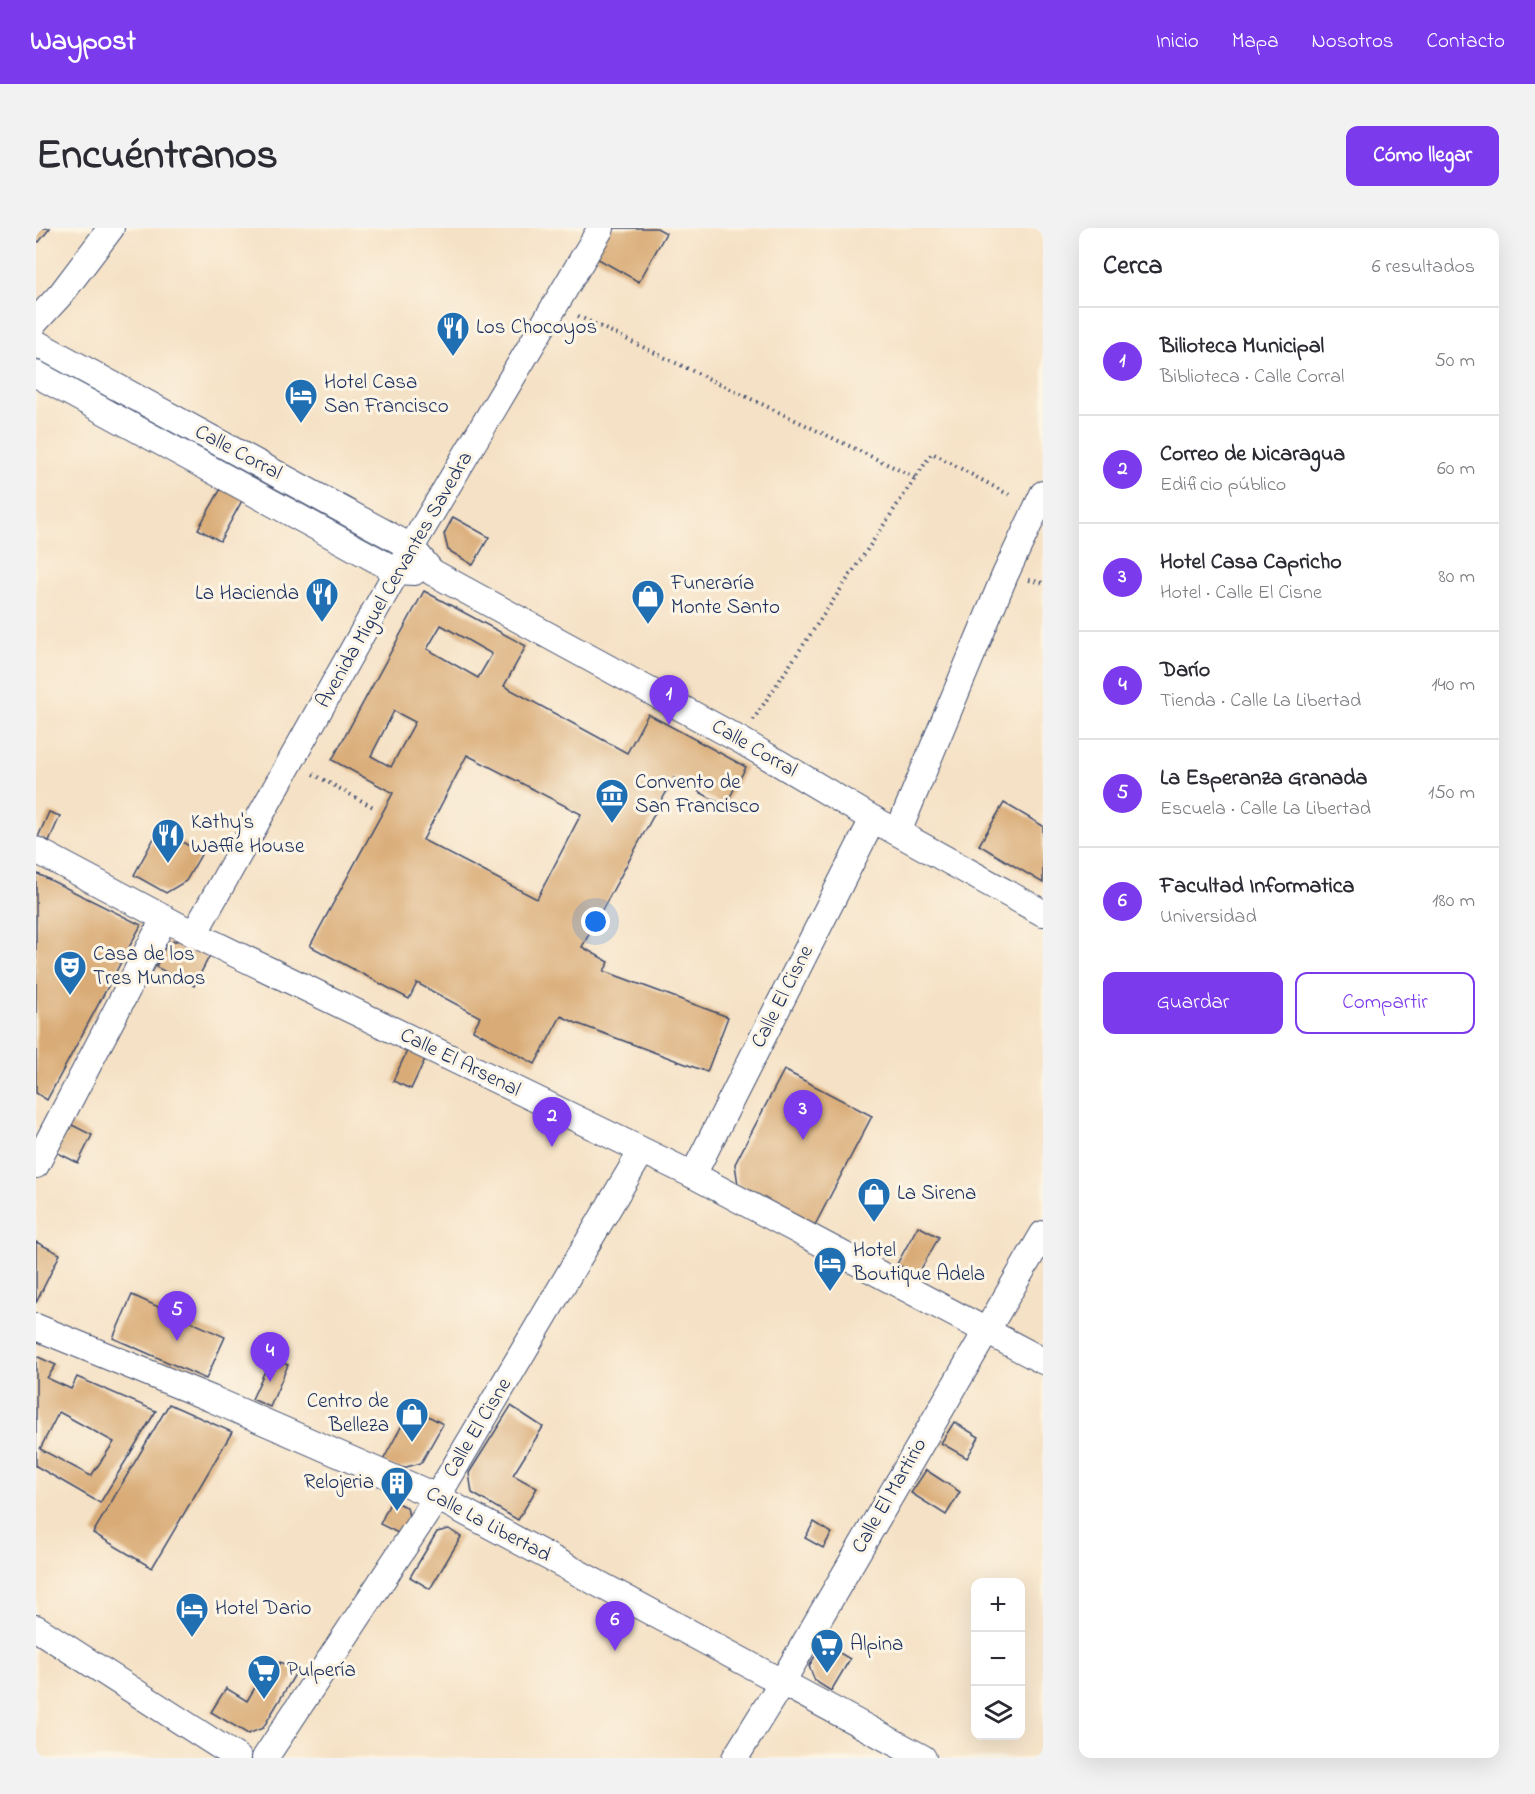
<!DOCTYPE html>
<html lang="es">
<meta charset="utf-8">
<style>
:root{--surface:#fff;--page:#f2f2f3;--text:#2b2b33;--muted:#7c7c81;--line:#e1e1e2;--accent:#7c3aed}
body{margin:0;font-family:"Indie Flower",sans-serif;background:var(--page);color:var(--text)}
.controls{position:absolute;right:18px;bottom:18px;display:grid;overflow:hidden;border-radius:12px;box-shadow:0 6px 24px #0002}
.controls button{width:54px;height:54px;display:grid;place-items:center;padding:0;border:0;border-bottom:2px solid var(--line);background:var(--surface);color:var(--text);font:30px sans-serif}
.you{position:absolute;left:560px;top:694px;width:21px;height:21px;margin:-15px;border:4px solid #fff;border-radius:50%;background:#1a73e8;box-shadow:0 0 0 9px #1a73e833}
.badge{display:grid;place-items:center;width:39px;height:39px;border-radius:50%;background:var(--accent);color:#fff;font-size:20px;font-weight:700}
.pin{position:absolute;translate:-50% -50px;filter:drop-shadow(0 2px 3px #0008)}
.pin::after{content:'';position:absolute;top:32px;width:21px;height:18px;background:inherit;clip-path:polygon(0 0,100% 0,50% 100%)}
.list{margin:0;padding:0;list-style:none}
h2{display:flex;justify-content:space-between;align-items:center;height:78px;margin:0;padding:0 24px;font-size:26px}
h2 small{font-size:20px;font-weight:400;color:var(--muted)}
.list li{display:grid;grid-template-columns:39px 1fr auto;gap:18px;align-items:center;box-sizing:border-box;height:108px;padding:0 24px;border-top:2px solid var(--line)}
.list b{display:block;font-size:22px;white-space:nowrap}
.list p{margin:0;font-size:20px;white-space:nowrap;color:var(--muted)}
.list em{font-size:20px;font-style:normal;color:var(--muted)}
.actions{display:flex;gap:12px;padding:18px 24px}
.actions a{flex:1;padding:14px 0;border:2px solid var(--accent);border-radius:12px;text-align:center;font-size:21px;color:var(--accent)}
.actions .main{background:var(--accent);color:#fff}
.icon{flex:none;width:33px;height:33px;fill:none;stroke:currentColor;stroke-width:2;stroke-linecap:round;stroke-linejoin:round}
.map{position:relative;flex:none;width:1007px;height:1530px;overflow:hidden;border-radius:12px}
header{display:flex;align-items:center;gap:36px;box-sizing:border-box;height:84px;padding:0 30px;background:var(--accent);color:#fff}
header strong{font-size:28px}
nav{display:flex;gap:33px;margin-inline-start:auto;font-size:21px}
.intro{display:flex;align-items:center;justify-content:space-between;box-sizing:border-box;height:144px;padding:0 36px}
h1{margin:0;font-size:42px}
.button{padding:15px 27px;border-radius:12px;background:var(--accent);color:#fff;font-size:21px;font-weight:700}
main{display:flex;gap:36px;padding:0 36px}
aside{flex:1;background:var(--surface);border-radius:12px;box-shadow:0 6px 24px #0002}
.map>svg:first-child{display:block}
.building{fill:#d9ab76;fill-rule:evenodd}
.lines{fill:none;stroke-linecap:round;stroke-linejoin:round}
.minor-casing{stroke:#3c4a6d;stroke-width:28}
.path{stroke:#3c4a6d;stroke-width:4;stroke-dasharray:1.5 4.5;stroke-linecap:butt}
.minor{stroke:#fff;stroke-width:26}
.labels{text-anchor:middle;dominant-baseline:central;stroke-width:6;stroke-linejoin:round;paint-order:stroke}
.poi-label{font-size:21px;fill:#1b2f5e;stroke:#fcf5e5;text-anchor:start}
.street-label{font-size:21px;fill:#1b2f5e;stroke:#fcf5e5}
</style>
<header>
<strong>Waypost</strong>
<nav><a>Inicio</a><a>Mapa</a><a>Nosotros</a><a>Contacto</a></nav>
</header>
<div class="intro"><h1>Encuéntranos</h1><a class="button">Cómo llegar</a></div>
<main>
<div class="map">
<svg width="1007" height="1530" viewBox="0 0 1007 1530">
<rect width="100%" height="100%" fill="#fcf5e5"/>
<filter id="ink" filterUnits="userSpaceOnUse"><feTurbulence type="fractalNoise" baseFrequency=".0167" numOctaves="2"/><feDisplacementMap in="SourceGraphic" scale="12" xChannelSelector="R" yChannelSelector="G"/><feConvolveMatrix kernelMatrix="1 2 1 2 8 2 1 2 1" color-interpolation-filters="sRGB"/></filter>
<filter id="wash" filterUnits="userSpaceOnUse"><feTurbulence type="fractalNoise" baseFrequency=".008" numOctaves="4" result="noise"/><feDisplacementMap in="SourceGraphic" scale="24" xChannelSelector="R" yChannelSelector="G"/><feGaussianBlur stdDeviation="1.35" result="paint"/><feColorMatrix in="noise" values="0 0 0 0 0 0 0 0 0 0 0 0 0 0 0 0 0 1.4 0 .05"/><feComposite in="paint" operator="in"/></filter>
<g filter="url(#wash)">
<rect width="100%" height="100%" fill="#f5e1c5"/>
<g id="blocks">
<!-- building -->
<g class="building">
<polygon points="0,0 14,0 3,14 0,12"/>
<polygon points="573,0 621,0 630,5 603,54 557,28"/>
<polygon points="187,257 208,269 184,313 162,301"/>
<polygon points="417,289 453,309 437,337 412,322 408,306"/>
<path d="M388,363L490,418L468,458L591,525L612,486L710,539L689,578L638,550L546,719L573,734L568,743L692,789L671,844L540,795L525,788L499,836L437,802L444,789L381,755L373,771L274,718L357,565L296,532ZM405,397L456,426L442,450L391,421ZM358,483L379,494L355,539L335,528ZM431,527L545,586L501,671L387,612Z"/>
<polygon points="968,575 1007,598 1007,655 943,617"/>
<polygon points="13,584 24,588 13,613 2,609"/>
<polygon points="123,601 166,625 150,653 130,665 98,647"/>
<polygon points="0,645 105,697 11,872 0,865"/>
<polygon points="144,712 174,727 158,758 120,739 131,715"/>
<polygon points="372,821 390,829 375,861 357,853"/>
<polygon points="748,842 836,888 779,997 702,957 699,936"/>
<polygon points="34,896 56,907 42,935 20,924"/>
<polygon points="882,998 903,1009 881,1048 861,1036"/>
<polygon points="0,1014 24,1026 0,1075"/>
<polygon points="96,1067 189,1109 170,1151 77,1110"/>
<path d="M0,1128L20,1137L11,1150L35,1161L41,1149L120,1183L64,1275L0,1238ZM23,1184L78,1214L55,1248L4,1221Z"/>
<polygon points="235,1130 252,1137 234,1179 216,1171"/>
<polygon points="133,1176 196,1204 116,1340 57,1305"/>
<polygon points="475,1178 507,1199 477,1247 501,1260 482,1292 436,1265 433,1245"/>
<polygon points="376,1179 407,1196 385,1235 363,1241 346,1234"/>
<polygon points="918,1194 943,1209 931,1230 905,1215"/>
<polygon points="890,1242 924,1264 910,1287 875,1265"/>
<polygon points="355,1273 371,1279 373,1289 364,1306 344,1296"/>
<polygon points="778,1294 796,1305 787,1320 769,1310"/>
<polygon points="413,1301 425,1309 394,1361 374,1349 401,1304"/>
<polygon points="787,1415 814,1431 795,1463 779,1453 773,1438"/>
<polygon points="244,1434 261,1443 227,1500 212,1506 175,1484 190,1460 211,1473 221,1456 228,1461"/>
</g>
</g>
</g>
<g filter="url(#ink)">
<use href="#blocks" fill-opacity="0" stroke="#3c4a6d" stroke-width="1.5"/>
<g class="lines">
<defs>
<g id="minor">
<polyline points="0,93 25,66 75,0"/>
<polyline points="0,115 375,319 396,344 704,512 837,591 1007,685"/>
<polyline points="0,146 361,343 378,344"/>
<polyline points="862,604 969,347 1007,266"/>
<polyline points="0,622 158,706 657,947 1007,1133"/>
<polyline points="158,706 361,343 565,0"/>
<polyline points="0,937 128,691"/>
<polyline points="657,947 837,591"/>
<polyline points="0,1099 176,1171 401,1269 887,1530"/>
<polyline points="0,1400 202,1530"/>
<polyline points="229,1530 401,1269 606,923"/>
<polyline points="699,1530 746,1454 1007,1006"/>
</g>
</defs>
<!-- minor casing -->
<use href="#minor" class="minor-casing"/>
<!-- path -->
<g class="path">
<polyline points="542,88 880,250"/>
<polyline points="993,352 1007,355"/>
<polyline points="717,492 896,225 977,269"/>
<polyline points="277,546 337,579"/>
</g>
<!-- minor -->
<use href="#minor" class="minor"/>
</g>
</g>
<!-- icons -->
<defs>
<symbol id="restaurant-pin" viewBox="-11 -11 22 30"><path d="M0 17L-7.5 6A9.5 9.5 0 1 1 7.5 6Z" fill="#1f6fb2" stroke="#fcf5e5"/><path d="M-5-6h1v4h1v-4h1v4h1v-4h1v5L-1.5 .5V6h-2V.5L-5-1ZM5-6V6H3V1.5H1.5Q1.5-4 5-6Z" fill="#fff"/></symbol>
<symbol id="hotel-pin" viewBox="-11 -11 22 30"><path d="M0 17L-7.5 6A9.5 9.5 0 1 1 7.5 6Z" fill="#1f6fb2" stroke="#fcf5e5"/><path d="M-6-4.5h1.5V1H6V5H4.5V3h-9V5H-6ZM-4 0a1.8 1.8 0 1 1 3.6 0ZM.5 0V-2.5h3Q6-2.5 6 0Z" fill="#fff"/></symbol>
<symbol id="shop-pin" viewBox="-11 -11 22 30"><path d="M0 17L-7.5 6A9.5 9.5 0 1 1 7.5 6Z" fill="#1f6fb2" stroke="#fcf5e5"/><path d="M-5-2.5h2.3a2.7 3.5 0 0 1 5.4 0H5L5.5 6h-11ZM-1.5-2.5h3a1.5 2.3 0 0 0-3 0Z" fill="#fff"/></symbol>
<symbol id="museum-pin" viewBox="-11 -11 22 30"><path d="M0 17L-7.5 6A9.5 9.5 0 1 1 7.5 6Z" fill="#1f6fb2" stroke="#fcf5e5"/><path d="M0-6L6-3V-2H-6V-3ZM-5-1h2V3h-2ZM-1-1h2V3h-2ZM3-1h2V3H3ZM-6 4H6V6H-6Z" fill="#fff"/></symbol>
<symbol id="theatre-pin" viewBox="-11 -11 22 30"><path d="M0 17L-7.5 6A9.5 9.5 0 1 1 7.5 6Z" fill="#1f6fb2" stroke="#fcf5e5"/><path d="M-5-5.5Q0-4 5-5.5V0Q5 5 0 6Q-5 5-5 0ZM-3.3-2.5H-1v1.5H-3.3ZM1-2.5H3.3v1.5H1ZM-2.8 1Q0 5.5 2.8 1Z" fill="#fff"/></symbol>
<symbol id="building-pin" viewBox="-11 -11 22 30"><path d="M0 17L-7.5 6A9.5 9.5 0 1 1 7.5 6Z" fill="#1f6fb2" stroke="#fcf5e5"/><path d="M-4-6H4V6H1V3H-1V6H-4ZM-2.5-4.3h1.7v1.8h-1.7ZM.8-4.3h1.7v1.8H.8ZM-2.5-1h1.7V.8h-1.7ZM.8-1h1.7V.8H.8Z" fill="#fff"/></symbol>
<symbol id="supermarket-pin" viewBox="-11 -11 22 30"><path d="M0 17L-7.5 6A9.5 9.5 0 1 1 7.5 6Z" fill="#1f6fb2" stroke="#fcf5e5"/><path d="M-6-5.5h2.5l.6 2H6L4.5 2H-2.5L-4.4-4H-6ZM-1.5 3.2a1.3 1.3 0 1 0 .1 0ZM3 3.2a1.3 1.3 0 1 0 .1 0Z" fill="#fff"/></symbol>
</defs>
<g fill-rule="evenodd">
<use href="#restaurant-pin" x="398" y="81" width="38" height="52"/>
<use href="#hotel-pin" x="246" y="148" width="38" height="52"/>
<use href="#restaurant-pin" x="267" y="347" width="38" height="52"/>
<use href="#shop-pin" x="593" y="349" width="38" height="52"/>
<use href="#museum-pin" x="557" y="548" width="38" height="52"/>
<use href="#restaurant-pin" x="113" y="588" width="38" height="52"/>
<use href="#theatre-pin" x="15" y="720" width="38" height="52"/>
<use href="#shop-pin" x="819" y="947" width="38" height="52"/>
<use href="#hotel-pin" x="775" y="1016" width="38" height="52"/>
<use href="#shop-pin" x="357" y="1167" width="38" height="52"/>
<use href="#building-pin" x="342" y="1236" width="38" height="52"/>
<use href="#hotel-pin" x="137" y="1362" width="38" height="52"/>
<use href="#supermarket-pin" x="772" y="1398" width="38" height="52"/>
<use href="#supermarket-pin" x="209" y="1424" width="38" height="52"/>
</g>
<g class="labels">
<!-- poi labels -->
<g class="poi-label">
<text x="440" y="100">Los Chocoyos</text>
<text x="288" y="155">Hotel Casa<tspan x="288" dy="24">San Francisco</tspan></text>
<text x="635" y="356">Funeraría<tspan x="635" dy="24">Monte Santo</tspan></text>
<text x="263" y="366" text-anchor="end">La Hacienda</text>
<text x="599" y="555">Convento de<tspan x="599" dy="24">San Francisco</tspan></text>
<text x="155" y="595">Kathy's<tspan x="155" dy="24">Waffle House</tspan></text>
<text x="57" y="727">Casa de los<tspan x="57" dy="24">Tres Mundos</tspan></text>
<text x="861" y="966">La Sirena</text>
<text x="817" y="1023">Hotel<tspan x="817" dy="24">Boutique Adela</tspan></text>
<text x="353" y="1174" text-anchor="end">Centro de<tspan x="353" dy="24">Belleza</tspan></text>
<text x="338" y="1255" text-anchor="end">Relojeria</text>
<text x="179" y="1381">Hotel Dario</text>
<text x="814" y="1417">Alpina</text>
<text x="251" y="1443">Pulpería</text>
</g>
<!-- street labels -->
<g class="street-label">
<text transform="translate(202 225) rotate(28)">Calle Corral</text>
<text transform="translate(359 352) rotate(-60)">Avenida Miguel Cervantes Savedra</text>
<text transform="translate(718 521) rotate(30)">Calle Corral</text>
<text transform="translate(747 769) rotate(-63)">Calle El Cisne</text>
<text transform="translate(424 835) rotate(26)">Calle El Arsenal</text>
<text transform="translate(442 1200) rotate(-59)">Calle El Cisne</text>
<text transform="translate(854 1268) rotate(-60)">Calle El Martirio</text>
<text transform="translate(452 1297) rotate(28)">Calle La Libertad</text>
</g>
</g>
</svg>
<div class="controls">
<button>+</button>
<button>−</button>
<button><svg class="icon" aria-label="layers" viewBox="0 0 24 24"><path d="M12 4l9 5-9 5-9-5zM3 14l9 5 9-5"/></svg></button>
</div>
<div class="you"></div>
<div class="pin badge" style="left:633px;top:497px">1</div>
<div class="pin badge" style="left:516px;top:919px">2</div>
<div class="pin badge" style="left:767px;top:912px">3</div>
<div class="pin badge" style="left:234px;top:1154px">4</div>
<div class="pin badge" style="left:141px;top:1113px">5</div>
<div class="pin badge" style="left:579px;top:1423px">6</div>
</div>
<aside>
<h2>Cerca<small>6 resultados</small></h2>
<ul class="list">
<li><span class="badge">1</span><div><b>Bilioteca Municipal</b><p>Biblioteca · Calle Corral</p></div><em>50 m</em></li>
<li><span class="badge">2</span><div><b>Correo de Nicaragua</b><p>Edificio público</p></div><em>60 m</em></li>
<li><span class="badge">3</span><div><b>Hotel Casa Capricho</b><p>Hotel · Calle El Cisne</p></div><em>80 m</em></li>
<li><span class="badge">4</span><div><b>Darío</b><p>Tienda · Calle La Libertad</p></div><em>140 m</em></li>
<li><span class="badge">5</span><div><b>La Esperanza Granada</b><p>Escuela · Calle La Libertad</p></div><em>150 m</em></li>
<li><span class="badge">6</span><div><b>Facultad Informatica</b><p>Universidad</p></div><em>180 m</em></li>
</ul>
<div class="actions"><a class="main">Guardar</a><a>Compartir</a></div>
</aside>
</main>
